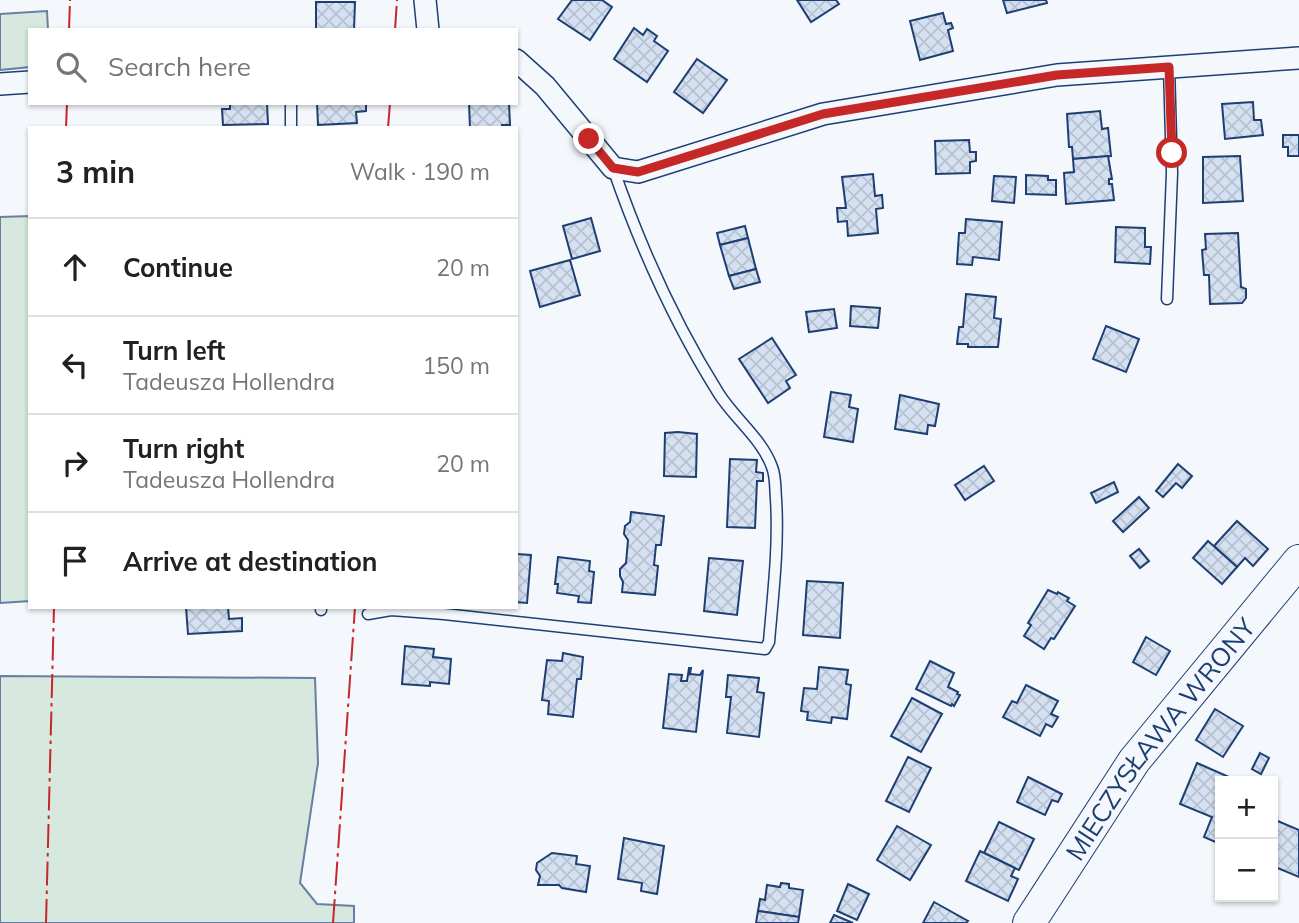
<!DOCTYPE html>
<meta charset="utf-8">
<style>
:root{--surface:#fff;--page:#f6f6f6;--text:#202124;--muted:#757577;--line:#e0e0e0}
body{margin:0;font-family:Mulish,sans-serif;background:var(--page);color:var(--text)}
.controls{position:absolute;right:21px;bottom:21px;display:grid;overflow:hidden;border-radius:0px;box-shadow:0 2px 5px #0004}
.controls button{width:63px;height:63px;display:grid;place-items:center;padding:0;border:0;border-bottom:2px solid var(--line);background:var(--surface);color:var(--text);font:35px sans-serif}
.stop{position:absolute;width:21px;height:21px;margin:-16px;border:5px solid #c62828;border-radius:50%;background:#fff}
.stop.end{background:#c62828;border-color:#fff;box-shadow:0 2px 7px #0008}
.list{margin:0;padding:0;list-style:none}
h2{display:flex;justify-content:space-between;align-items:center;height:91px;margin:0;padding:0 28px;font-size:30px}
h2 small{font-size:23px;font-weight:400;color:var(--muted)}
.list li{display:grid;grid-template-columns:46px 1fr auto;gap:21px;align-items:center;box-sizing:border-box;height:98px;padding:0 28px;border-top:2px solid var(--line)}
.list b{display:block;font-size:26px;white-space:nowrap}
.list p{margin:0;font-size:23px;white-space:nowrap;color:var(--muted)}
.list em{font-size:23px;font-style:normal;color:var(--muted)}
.icon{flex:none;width:38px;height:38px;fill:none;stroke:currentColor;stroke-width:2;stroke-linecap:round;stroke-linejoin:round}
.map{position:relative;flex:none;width:1299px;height:923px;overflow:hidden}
.search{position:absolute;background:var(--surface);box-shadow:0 2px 5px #0004;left:28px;top:28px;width:490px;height:77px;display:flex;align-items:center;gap:18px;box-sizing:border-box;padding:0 24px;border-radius:0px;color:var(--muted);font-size:26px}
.panel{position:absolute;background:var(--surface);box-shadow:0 2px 5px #0004;left:28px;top:126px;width:490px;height:483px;border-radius:0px}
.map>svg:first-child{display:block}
.green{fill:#d7e8df;stroke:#687fa3;stroke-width:2}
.building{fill:url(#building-cross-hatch);stroke:#1d3f73;stroke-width:2}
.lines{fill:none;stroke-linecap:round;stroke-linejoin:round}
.lane-casing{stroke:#1d3f73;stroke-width:13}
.street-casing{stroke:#1d3f73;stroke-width:24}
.secondary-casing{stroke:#1d3f73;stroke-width:34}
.lane{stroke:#f4f7fb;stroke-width:10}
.street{stroke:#f4f7fb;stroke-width:21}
.secondary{stroke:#f4f7fb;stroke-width:32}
.power{stroke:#c62828;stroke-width:2;stroke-dasharray:24 5 3.5 5;stroke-linecap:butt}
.route{stroke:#c62828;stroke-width:9}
.labels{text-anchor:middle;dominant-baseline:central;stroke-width:5;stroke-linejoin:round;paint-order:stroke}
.street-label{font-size:26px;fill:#1d3f73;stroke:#f4f7fb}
</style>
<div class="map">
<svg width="1299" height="923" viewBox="0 0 1299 923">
<defs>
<pattern id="building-cross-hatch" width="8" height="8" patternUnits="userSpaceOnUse" patternTransform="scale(1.75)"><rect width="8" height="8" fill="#d5e0f0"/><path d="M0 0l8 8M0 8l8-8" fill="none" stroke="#b6c1d1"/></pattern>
</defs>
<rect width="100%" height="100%" fill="#f4f7fb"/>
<!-- green -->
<g class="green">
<polygon points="47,11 48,30 30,30 30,67 0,70 0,14"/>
<polygon points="30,216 30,601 0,603 0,217"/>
<polygon points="0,676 315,678 318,763 300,883 317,904 354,906 354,923 0,923"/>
</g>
<!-- building -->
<g class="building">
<polygon points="572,0 602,0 612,7 590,40 558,19"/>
<polygon points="797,0 836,0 839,4 811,22"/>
<polygon points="1003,0 1046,0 1047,3 1007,13"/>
<polygon points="316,2 355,2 354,30 316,30"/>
<polygon points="943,13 946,24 951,23 953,28 948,30 953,51 920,60 910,21"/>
<polygon points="634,28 643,35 647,29 657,36 654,41 668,51 647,82 614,59"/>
<polygon points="697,59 727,80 703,113 674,92"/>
<polygon points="1253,102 1254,120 1261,120 1263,135 1225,139 1222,104"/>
<polygon points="230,103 267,103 268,124 223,125 222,109 230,109"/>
<polygon points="317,103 366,103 366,111 356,112 357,123 318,125"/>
<polygon points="469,103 509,103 510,125 502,125 502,128 470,128"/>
<polygon points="1100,111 1102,129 1108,128 1111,156 1073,159 1072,147 1069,147 1067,114"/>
<polygon points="1283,135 1299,135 1299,156 1288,156 1288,147 1283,147"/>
<polygon points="969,140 970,152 976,152 976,161 970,162 970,173 936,174 935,141"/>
<polygon points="1108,156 1112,179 1109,179 1109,184 1112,184 1114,200 1066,204 1064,173 1074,172 1073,159"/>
<polygon points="1240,156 1243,201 1203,203 1203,157"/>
<polygon points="873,174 875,196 882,195 883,208 876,209 878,233 848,236 847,221 838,222 837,208 846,208 842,177"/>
<polygon points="1026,175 1048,176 1048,180 1056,180 1056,195 1026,194"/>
<polygon points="994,176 1016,177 1014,203 992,201"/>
<polygon points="591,218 600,251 572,259 563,226"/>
<polygon points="966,219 1002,222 999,260 973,257 972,265 957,264 959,233 965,233"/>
<polygon points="745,226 748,238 720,245 717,233"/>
<polygon points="1116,227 1145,228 1145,247 1151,247 1150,264 1115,262"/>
<polygon points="1238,233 1241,287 1246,289 1246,298 1242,303 1210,304 1209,275 1204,275 1202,250 1206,249 1205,234"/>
<polygon points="748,238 756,269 729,276 720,245"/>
<polygon points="570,260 580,295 540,307 530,271"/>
<polygon points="756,269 760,282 734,289 729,276"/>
<polygon points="966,294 996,297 994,318 1001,319 998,347 968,347 968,344 957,344 959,327 963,327"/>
<polygon points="851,306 880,308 878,328 850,326"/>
<polygon points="834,309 837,328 809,332 806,312"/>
<polygon points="1106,326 1139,339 1126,372 1093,359"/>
<polygon points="772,338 796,375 786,381 790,388 768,403 739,359"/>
<polygon points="831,392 851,395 849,407 858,409 853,442 824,437"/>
<polygon points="900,395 939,404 935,426 928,425 927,434 895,429"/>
<polygon points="678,432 697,434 696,477 664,476 665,433"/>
<polygon points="730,459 757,460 756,472 763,473 763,481 757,481 755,528 727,527"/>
<polygon points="1178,464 1192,476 1182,488 1176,483 1163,497 1156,491"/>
<polygon points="984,466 994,481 965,500 955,485"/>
<polygon points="1114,482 1118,492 1096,503 1091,493"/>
<polygon points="1139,497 1149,508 1123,532 1113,521"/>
<polygon points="631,512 664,516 661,545 656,545 654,565 658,566 655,595 622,592 623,582 620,576 620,569 626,563 628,540 624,534 625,526 630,522"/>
<polygon points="1237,521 1268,549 1253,566 1245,558 1237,567 1214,546"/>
<polygon points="1208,541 1237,567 1222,584 1193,558"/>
<polygon points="1139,549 1149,561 1140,568 1130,556"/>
<polygon points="516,554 531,555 527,603 516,602"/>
<polygon points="558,557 590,561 589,571 594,572 591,603 578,602 579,596 557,593 558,584 555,584"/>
<polygon points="709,558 743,561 737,615 704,611"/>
<polygon points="807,581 843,583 840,638 803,635"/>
<polygon points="1048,590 1057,594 1058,592 1069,598 1067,601 1075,606 1054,639 1051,638 1044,649 1024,636 1031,625 1028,623"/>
<polygon points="186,607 228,607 229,619 242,618 242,631 188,634"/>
<polygon points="1146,637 1170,651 1156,675 1133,662"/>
<polygon points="405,646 434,649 433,657 451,659 449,684 430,682 430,686 402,684"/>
<polygon points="563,653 583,657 581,679 577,679 573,717 548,714 549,701 542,700 547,660 562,661"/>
<polygon points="930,661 954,673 948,687 958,692 957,694 960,695 954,706 952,704 951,706 916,689"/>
<polygon points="819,667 848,670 846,684 851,685 847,719 832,717 831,723 807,720 808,712 801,711 804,688 817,689"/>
<polygon points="689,668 691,668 690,674 700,675 703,670 696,732 663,728 669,674 682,675 681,681 687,681"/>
<polygon points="728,675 759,678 757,692 764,693 759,737 727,733 731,697 726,697"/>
<polygon points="1026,685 1058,701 1051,714 1058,717 1052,727 1046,724 1040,736 1003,717 1012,701 1017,703"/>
<polygon points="912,698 942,714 921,752 891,736"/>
<polygon points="1215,709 1243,726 1223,757 1196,740"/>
<polygon points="1260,753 1269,758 1261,774 1252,769"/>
<polygon points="908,757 931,768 909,812 886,801"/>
<polygon points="1197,763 1229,777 1227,781 1220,781 1220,844 1204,837 1212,817 1180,804"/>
<polygon points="1028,777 1062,794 1058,802 1052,800 1045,815 1017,802"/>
<polygon points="1273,819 1299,830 1299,877 1273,866"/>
<polygon points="999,822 1034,839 1019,870 984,853"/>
<polygon points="897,826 931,845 910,880 877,860"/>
<polygon points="624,838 664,846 657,894 641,891 642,883 618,879"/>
<polygon points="980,851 1015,868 1011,876 1018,879 1008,901 966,881"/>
<polygon points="552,853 577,856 576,864 590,866 586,892 562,888 559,885 538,885 540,876 536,870 537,863"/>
<polygon points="781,883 789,884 789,888 803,890 799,917 758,911 760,899 765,900 767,885 780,887"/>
<polygon points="848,884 869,894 857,920 837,911"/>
<polygon points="934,902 968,921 966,923 923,923"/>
<polygon points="758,911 799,917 798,923 756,923"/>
<polygon points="834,915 853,923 830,923"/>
</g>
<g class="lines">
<defs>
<g id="lane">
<polyline points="291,103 291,128"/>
<polyline points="1167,299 1172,173 1169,67"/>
<polyline points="321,607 321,610"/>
<path d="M368,614L391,610L444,614L765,649L769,642C773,594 779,546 776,499C775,488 776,477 772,467C762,439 735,419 719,394C675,324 640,246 613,168"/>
</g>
<g id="street">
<polyline points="425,0 428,30"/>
<polyline points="516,60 545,86 613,168 638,172 823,114 1057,75 1299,58"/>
<polyline points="0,84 30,82"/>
</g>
<g id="secondary">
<path id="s1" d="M1029,923L1134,761L1299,561"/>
</g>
</defs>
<!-- lane casing -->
<use href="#lane" class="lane-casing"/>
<!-- street casing -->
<use href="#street" class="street-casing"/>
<!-- secondary casing -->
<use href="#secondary" class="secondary-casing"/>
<!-- lane -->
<use href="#lane" class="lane"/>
<!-- street -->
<use href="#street" class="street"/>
<!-- secondary -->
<use href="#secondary" class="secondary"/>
<!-- power -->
<g class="power">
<polyline points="69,30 70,0"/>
<polyline points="395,30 397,0"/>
<polyline points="66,128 67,103"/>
<polyline points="388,128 390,103"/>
<polyline points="46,923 54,607"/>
<polyline points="333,923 355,607"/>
</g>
</g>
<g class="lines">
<!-- route -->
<polyline class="route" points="589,139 613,168 638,172 823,114 1057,75 1169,67 1172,153"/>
</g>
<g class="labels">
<!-- street labels -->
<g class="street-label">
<text stroke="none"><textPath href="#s1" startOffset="226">MIECZYSŁAWA WRONY</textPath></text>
</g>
</g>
</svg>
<div class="controls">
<button>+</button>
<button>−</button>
</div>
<div class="stop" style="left:1172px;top:153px"></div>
<div class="stop end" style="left:589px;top:139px"></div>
<div class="search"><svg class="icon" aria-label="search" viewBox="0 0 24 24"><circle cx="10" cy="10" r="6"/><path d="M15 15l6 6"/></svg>Search here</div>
<section class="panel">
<h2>3 min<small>Walk · 190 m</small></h2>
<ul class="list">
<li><svg class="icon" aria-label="ahead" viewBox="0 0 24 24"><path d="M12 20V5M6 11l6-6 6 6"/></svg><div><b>Continue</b></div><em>20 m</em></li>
<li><svg class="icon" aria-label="left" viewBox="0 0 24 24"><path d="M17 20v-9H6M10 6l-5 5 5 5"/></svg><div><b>Turn left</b><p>Tadeusza Hollendra</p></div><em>150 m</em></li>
<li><svg class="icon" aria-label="right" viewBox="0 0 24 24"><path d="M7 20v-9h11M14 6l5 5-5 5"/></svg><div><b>Turn right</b><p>Tadeusza Hollendra</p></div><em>20 m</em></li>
<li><svg class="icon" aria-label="arrive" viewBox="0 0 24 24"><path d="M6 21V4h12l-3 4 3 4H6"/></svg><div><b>Arrive at destination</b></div></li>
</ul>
</section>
</div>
